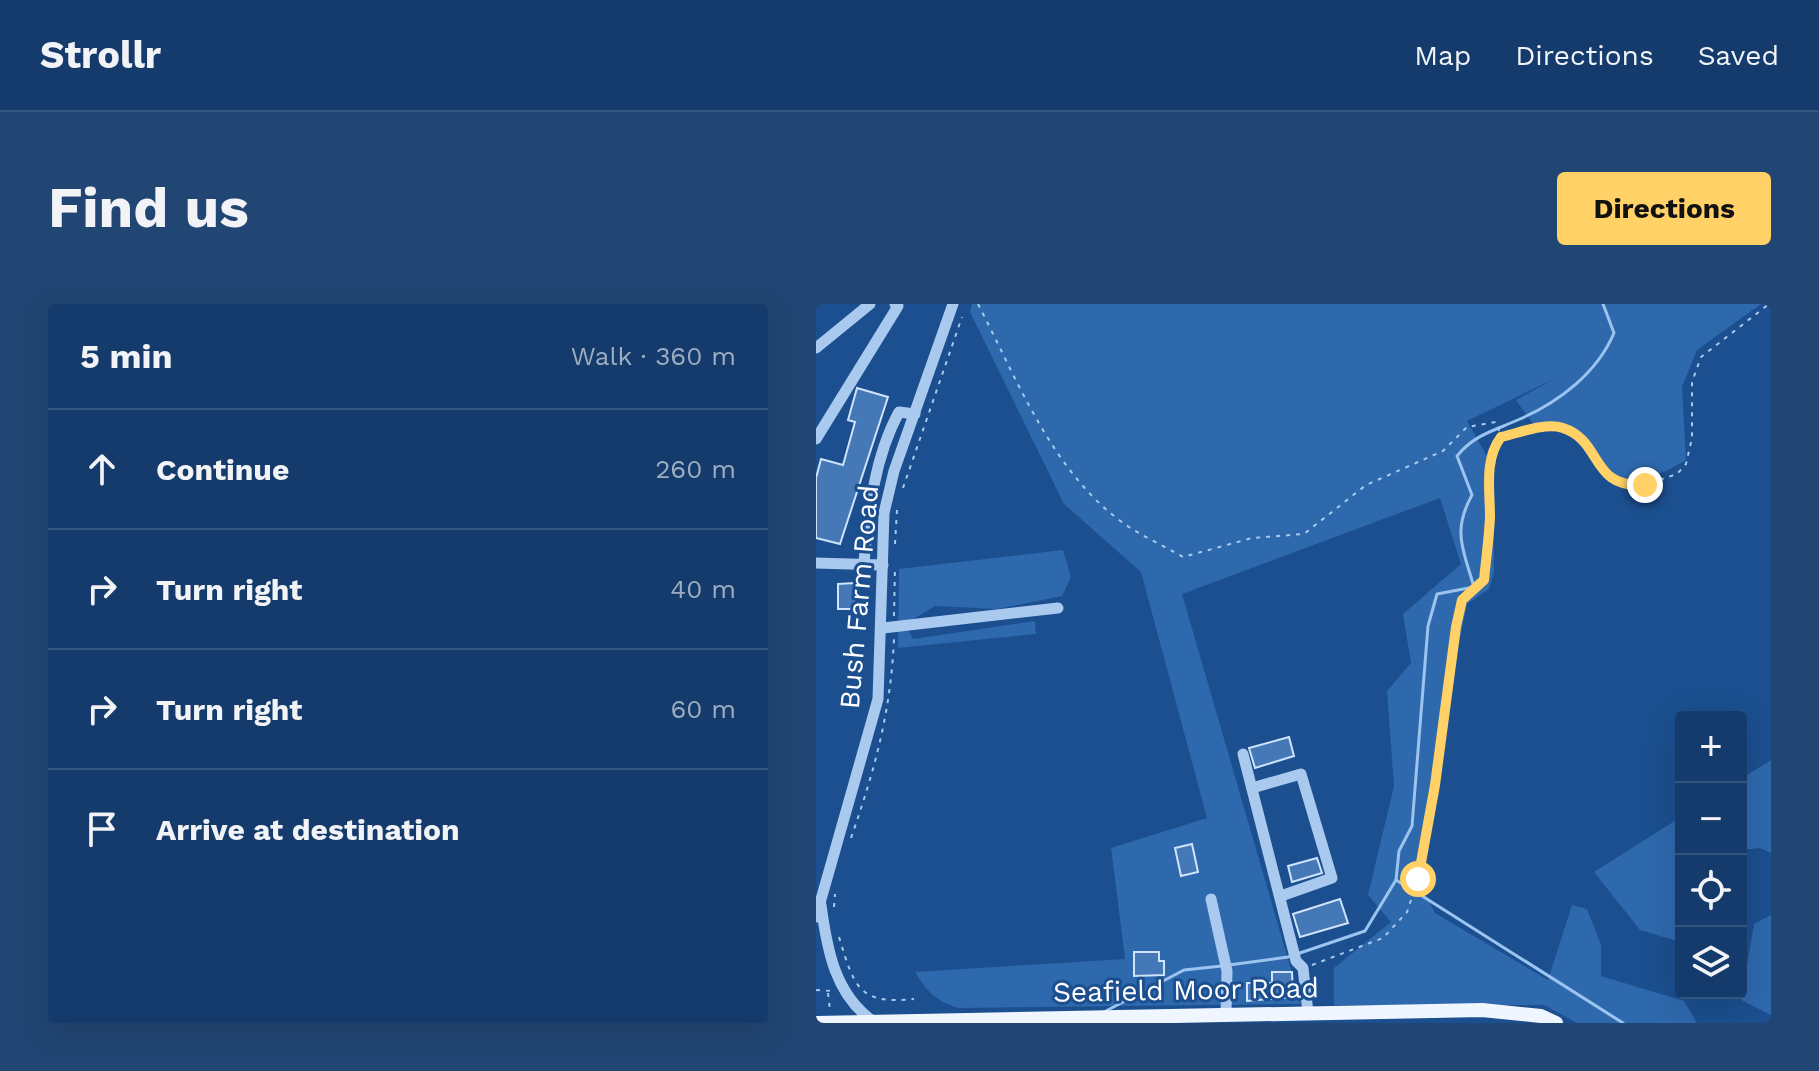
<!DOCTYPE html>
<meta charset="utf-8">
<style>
:root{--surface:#143b6b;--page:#214673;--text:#f1f3f6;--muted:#9dadc1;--line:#33557e;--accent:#ffd166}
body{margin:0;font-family:"Work Sans",sans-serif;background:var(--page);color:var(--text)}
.controls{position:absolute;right:24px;bottom:24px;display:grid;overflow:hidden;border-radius:8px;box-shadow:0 8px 32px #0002}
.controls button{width:72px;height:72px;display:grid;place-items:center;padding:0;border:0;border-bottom:2px solid var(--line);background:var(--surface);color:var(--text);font:40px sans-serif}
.stop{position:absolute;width:24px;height:24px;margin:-18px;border:6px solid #ffd166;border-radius:50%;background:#fff}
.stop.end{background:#ffd166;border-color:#fff;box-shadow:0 2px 8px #0008}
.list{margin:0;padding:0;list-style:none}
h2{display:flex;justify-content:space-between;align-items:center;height:104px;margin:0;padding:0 32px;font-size:34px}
h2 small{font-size:26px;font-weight:400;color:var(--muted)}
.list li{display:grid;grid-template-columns:52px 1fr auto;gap:24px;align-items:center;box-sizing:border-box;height:120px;padding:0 32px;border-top:2px solid var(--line)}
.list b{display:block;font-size:30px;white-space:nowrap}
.list em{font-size:26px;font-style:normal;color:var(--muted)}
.icon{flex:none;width:44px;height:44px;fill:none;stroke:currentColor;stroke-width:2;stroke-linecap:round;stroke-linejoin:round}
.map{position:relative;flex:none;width:955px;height:719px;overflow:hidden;border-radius:8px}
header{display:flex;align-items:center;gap:48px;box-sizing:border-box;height:112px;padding:0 40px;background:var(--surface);border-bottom:2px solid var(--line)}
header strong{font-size:38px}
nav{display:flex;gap:44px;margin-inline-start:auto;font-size:28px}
.intro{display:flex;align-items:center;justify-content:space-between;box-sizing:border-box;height:192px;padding:0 48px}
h1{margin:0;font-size:56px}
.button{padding:20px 36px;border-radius:8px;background:var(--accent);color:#111;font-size:28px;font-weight:700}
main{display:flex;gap:48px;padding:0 48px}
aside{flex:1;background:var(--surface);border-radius:8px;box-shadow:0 8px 32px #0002}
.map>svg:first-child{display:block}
.green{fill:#2e69ad}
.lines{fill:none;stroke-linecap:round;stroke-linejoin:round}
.stream{stroke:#9cc4f0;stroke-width:3}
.building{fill:#4478b7;stroke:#cfe3fa;stroke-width:2}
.path{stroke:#a9c9ee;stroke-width:2;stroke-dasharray:4 6;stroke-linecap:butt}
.minor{stroke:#a9c9ee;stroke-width:11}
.major{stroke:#f0f6ff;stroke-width:14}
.route{stroke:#ffd166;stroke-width:10}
.labels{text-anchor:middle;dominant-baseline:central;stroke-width:6;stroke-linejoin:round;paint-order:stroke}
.street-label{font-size:28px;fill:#fff;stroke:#1b4f8f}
</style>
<header>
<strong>Strollr</strong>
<nav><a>Map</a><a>Directions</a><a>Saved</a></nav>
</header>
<div class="intro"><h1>Find us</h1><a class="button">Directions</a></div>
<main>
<aside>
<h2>5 min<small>Walk · 360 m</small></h2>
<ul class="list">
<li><svg class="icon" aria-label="ahead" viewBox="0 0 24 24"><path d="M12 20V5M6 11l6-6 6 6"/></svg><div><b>Continue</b></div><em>260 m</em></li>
<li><svg class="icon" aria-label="right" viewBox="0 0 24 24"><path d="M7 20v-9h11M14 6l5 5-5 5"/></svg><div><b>Turn right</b></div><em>40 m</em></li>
<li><svg class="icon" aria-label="right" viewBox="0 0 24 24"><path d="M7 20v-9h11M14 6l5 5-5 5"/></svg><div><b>Turn right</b></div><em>60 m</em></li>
<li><svg class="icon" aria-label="arrive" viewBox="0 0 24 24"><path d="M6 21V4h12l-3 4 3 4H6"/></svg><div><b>Arrive at destination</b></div></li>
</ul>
</aside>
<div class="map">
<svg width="955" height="719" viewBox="0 0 955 719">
<rect width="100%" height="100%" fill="#1b4f8f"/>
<!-- green -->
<g class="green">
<path d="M156,0H945L881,46L866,83L870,156C763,221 803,100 718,121L700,96L740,74L651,117L677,163L678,268L673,285L651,300L625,428L602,575L619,609L732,676L756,601L771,605L785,641V672L868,697L881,719H761L728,701H518V664L575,618L552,591L578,482L571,387L595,359L587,310L645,260L624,194L366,290L485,700L142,704C120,697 111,688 99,668L309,655L295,544L391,514L325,268L248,200L154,8Z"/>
<polygon points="247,246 255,273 246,292 181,305 119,302 89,320 97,335 219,317 220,330 82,344 83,265"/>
<polygon points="955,456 955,549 944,544 925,546 925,475"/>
<polygon points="865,513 865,627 861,637 824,626 778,568"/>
<polygon points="955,611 955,711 925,696 938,620"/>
</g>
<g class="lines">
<!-- stream -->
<g class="stream">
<polyline points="580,576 593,584"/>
<polyline points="603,590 807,719"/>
<path d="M413,661L472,653L549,627L580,576L583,547L596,522L612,322L621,290L658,283C647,245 636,227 656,191L641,152C659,130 678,127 704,115C743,98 781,69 798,29L787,0"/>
<polyline points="288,708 368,666 406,662"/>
</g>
</g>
<!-- building -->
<g class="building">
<polygon points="41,84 72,93 24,240 0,234 0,174 5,155 27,161 39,118 32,116"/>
<polygon points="38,279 39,305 22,305 22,280"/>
<polygon points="473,433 478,452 439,464 433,444"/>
<polygon points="376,540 382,568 365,572 359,544"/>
<polygon points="501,554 506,569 476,578 472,562"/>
<polygon points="524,595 532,619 484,633 477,610"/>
<polygon points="318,648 343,648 343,657 348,657 348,671 318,672"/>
<polygon points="456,668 476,668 477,693 431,697 431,679 456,679"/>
</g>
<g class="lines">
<!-- path -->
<g class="path">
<path d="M162,0C202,77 238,173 313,223C330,234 350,243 367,253L436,234L488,230L550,181L627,147L651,123L680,118L685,132"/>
<polyline points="87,184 146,13"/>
<polyline points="79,240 81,206"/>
<polyline points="78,312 79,262"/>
<path d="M35,534C59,465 75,407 78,334"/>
<polyline points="18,603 19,590"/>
<path d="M23,633C38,682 42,701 98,695"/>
<path d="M496,661L567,634L591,608L602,575L619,481L640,323L646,296L668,276C670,256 673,234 674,213C675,188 668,155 685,133L745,123L763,132L790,172L802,179L829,181L861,170L870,160L876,134V78L885,53L953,0"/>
<polyline points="0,686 16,687"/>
<polyline points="12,689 14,706"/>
</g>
<!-- minor -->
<g class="minor">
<polyline points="0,44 54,0"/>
<polyline points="0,135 82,2 79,0"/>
<path d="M48,258C53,207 58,154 83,108L99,110"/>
<polyline points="0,259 67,261"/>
<polyline points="67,324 242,304"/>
<polyline points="427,450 480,657 487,664 492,709"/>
<polyline points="436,484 485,470 516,574 465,592"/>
<polyline points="395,595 411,667 410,710"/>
<path d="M5,601C11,646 19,691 58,718"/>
<polyline points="0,613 62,395 68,209 78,167 137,0"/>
</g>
<!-- major -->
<polyline class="major" points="0,719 666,706 725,712 740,719"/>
</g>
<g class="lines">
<!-- route -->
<path class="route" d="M602,575L619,481L640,323L646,296L668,276C670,256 673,234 674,213C674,187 668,155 685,133C703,129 729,118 747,124C787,137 774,185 829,181"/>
</g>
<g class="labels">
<!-- street labels -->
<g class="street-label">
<text transform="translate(43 293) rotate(-85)">Bush Farm Road</text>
<text transform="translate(370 686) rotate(-1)">Seafield Moor Road</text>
</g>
</g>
</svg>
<div class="controls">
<button>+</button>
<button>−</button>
<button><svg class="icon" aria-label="locate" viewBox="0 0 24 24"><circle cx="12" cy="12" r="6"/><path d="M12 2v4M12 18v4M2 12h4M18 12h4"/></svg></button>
<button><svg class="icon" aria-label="layers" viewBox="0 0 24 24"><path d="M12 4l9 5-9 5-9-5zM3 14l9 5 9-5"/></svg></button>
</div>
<div class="stop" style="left:602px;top:575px"></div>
<div class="stop end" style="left:829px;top:181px"></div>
</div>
</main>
